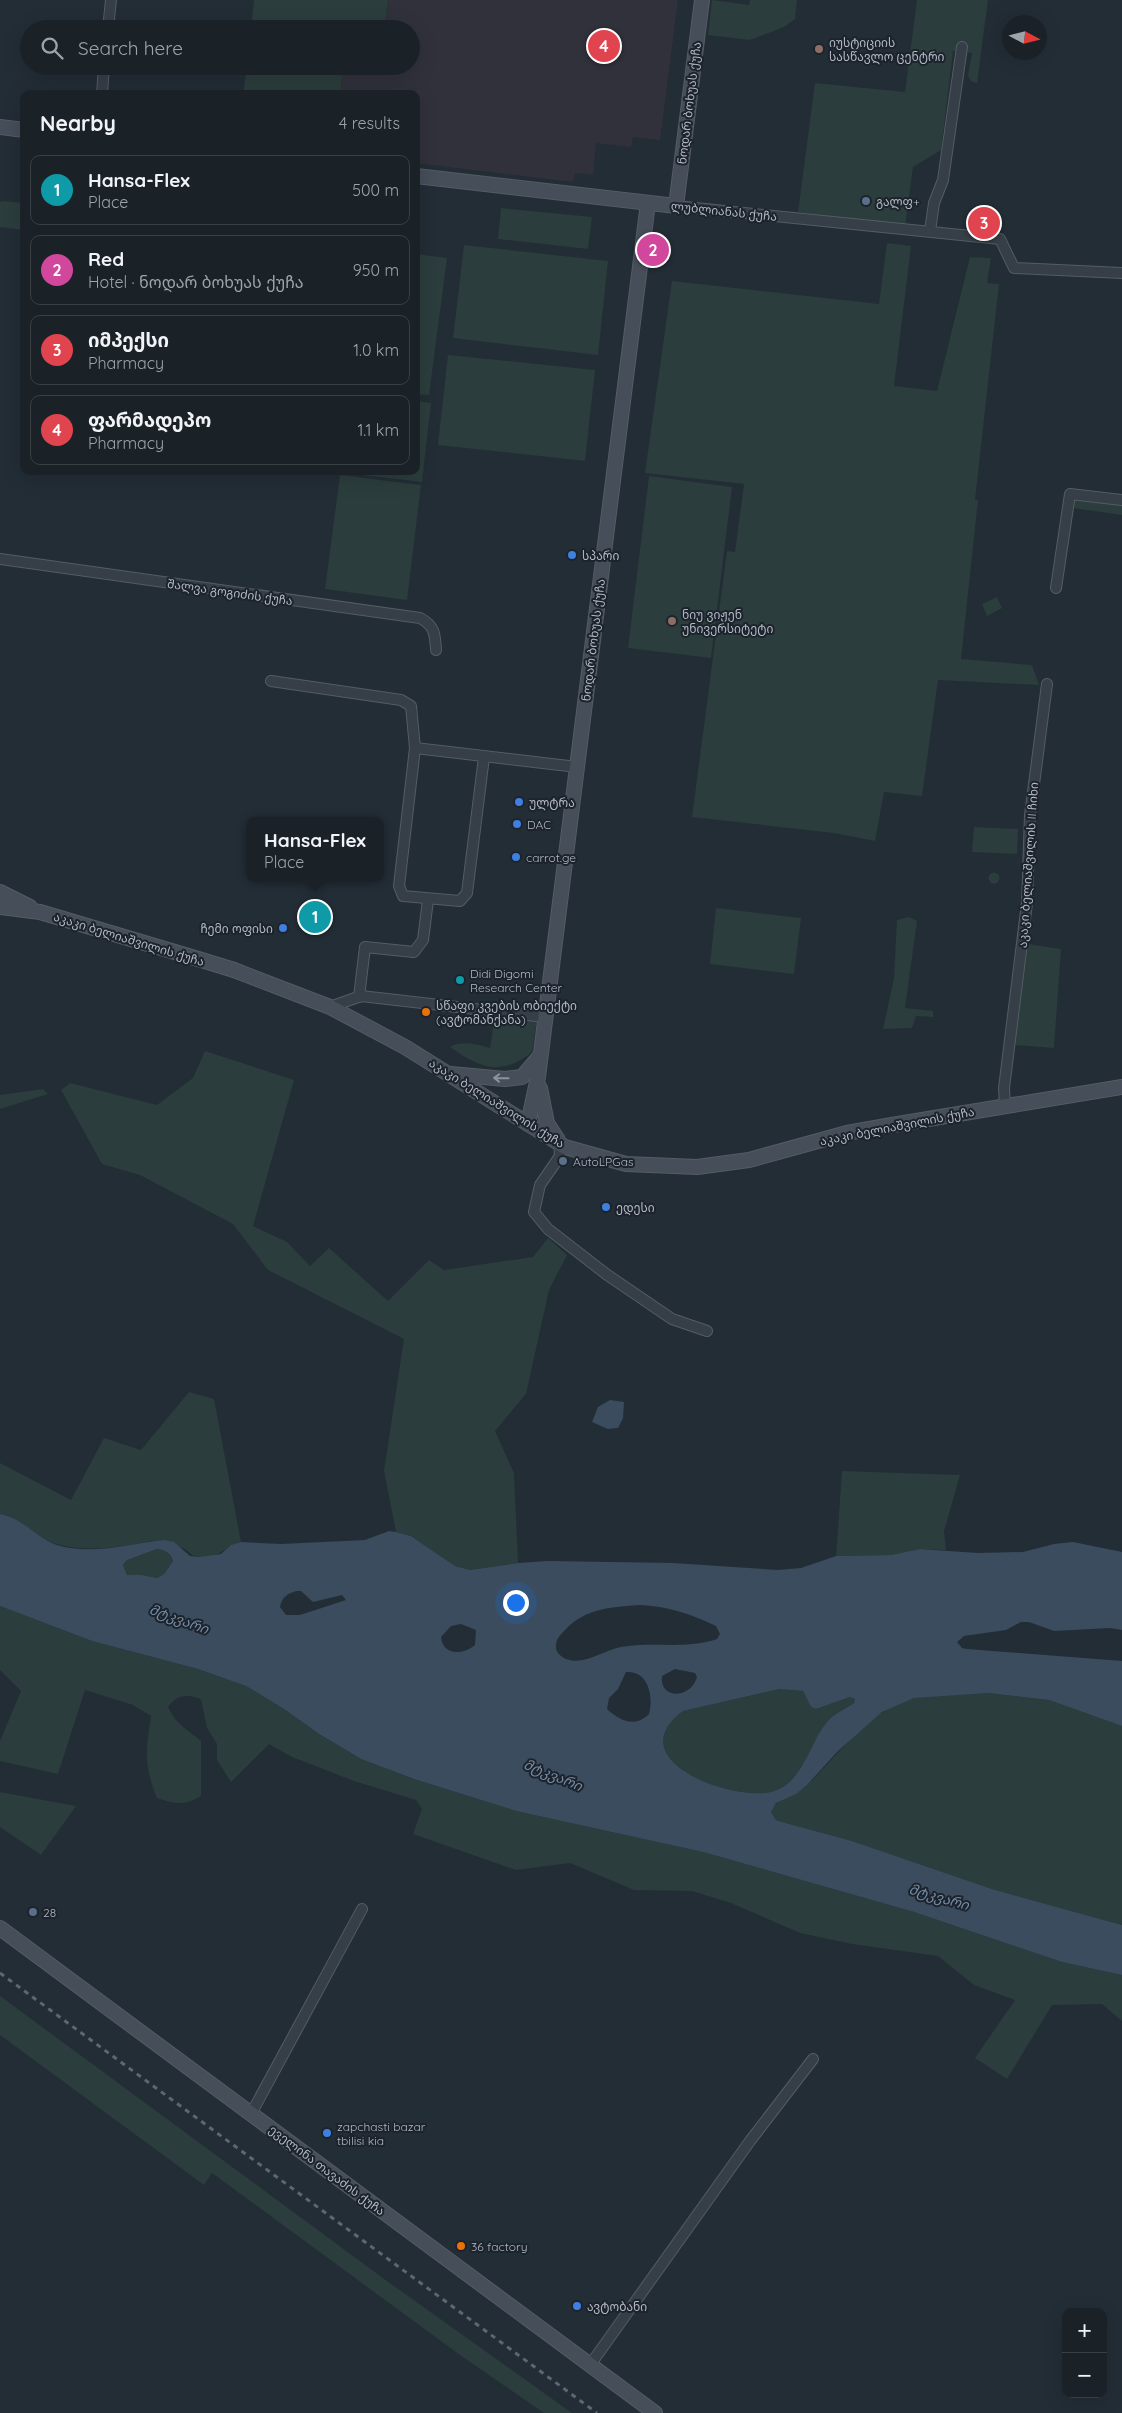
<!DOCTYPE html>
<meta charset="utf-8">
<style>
:root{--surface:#1a2228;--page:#232a30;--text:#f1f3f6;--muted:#9fa4a8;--line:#383f45;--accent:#8eb8ec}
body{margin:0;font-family:Quicksand,"Noto Sans Georgian",sans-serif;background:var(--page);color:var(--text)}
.controls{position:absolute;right:15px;bottom:15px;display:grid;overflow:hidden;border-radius:10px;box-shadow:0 5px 20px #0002}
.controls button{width:45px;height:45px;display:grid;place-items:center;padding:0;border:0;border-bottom:1px solid var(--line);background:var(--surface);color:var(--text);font:25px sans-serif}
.compass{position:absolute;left:1002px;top:15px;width:45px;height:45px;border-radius:50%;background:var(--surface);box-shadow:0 5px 20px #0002;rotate:97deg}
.you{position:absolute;left:515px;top:1602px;width:18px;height:18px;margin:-12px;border:4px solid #fff;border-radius:50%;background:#1a73e8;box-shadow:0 0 0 8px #1a73e833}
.badge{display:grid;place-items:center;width:32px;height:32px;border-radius:50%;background:var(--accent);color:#fff;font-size:16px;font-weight:700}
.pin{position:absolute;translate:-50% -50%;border:2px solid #fff;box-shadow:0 1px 5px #0006}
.popup{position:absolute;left:246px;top:817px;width:138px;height:65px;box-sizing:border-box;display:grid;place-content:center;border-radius:10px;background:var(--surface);filter:drop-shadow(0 1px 4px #0005);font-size:16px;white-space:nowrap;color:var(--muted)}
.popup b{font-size:19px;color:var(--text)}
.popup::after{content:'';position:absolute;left:50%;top:100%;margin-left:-10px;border:10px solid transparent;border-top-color:var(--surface)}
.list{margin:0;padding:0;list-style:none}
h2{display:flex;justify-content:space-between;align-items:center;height:65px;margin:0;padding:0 20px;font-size:21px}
h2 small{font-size:16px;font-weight:400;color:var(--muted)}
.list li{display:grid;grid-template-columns:32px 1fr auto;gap:15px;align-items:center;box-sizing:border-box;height:70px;margin:0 10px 10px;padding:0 10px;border:1px solid var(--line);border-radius:10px}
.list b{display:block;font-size:19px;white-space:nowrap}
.list p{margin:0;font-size:16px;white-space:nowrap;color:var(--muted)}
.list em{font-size:16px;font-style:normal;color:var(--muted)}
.icon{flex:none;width:28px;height:28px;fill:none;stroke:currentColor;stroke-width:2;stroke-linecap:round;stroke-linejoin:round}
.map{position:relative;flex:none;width:1122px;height:2413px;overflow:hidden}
.search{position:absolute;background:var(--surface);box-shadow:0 5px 20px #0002;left:20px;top:20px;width:400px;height:55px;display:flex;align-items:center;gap:12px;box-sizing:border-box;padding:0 18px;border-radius:28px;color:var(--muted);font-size:19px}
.panel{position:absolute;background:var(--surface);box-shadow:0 5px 20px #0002;left:20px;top:90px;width:400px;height:385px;border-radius:10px}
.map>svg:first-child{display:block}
.medical{fill:#31313c}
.green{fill:#2b3d3c}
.water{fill:#3a4c5e;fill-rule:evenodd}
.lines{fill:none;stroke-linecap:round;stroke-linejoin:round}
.street-casing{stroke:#545c65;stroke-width:12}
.secondary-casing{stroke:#545c65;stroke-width:16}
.street{stroke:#363e47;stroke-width:10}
.secondary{stroke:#454e59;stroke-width:14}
.rail{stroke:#5d6671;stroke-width:3;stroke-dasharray:5 5;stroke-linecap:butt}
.oneway{stroke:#8b949e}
.education-dot{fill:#8d6e63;stroke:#1c232c;stroke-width:2}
.service-dot{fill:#5c6f8a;stroke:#1c232c;stroke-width:2}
.shop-dot{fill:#3f7fe0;stroke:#1c232c;stroke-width:2}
.culture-dot{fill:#0f9aa8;stroke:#1c232c;stroke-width:2}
.food-dot{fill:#e8710a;stroke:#1c232c;stroke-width:2}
.labels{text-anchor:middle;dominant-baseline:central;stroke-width:4;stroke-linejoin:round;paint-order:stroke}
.poi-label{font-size:12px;fill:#b1b9c3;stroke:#1c232c;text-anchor:start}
.street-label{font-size:12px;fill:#b1b9c3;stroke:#1c232c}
.water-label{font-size:14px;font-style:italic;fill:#758ca4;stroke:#1c232c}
</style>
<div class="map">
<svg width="1122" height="2413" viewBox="0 0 1122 2413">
<rect width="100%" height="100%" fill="#232d36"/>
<!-- medical -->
<polygon class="medical" points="388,0 678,0 660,140 633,137 631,147 596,143 593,175 575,173 573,182 416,163 416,94 340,94 343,66 411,66 411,29 384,29"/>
<!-- green -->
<g class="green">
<polygon points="254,0 388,0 384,29 251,29"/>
<polygon points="712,0 749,5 750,0 797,0 795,19 784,27 750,40 708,35"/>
<polygon points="917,0 988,0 977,83 972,82 968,76 972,53 953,51 941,150 913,167 905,227 798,212 815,83 905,92"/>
<polygon points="247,66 343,66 340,94 243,94"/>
<polygon points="3,201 24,203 24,230 0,227 0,202"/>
<polygon points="501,208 592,217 588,249 498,239"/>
<polygon points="887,243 911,246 894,386 937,391 970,257 991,258 987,283 999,284 975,500 978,500 961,659 1032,665 1039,685 938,680 922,796 884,792 875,841 834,833 692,817 727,551 735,552 744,484 645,473 672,281 879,304"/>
<polygon points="464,245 608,261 598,355 453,338"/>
<polygon points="416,254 447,258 429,395 416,394"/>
<polygon points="448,355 595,370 585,461 438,445"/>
<polygon points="416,401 431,403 422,482 328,471 416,471"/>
<polygon points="340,475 421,485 407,600 325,589"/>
<polygon points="649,476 732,487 711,658 628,648"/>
<polygon points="1074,499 1122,505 1122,515 1073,508"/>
<polygon points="997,597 1002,608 987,616 982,604"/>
<polygon points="974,827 1018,829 1017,854 972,852"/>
<circle cx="994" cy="878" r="5.5"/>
<polygon points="716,908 801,918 794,974 710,964"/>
<polygon points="909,917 917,921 905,1008 933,1011 933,1017 916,1016 912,1028 883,1029 894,978 897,920"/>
<polygon points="1028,944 1061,949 1054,1048 1015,1045"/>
<path d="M495,1016L537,1020L532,1052C501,1077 480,1068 450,1047C461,1040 478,1044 490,1048Z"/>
<polygon points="205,1051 294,1080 253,1226 287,1242 310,1266 329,1248 388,1301 429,1260 444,1270 533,1257 548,1238 567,1255 549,1290 526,1394 495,1431 514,1473 518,1563 470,1570 455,1566 411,1536 396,1532 384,1471 404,1339 268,1270 233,1224 140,1175 102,1164 61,1090 70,1083 157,1105 193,1078"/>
<polygon points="43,1089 48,1094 0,1109 0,1095"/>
<path d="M189,1392L214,1399L241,1542C229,1545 222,1554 211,1556C189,1560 194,1552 180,1547C174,1544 161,1541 154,1541C147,1541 139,1544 132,1545C108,1548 83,1551 60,1545C37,1540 22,1517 0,1514V1463L71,1500L104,1438L141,1450Z"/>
<polygon points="842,1471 960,1475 944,1531 946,1550 920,1549 891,1555 836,1556"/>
<path d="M157,1549C164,1550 171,1553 173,1561L164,1574L157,1578L142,1575H127L123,1565L127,1560Z"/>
<path d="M0,1606L92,1641L198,1669L246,1686L284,1709L319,1734L361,1759L414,1779L516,1811L703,1852L914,1912L1062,1962L1122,1975V2021L1102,2004L1052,2005L1007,2079L975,2058L1015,2000L974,1985L938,1956L852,1944L800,1933L731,1903L692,1891L634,1890L570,1863L516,1870L413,1834L422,1809L416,1800L354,1781L292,1757L269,1744L231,1782L217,1760V1744L207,1728L201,1699C187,1694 177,1694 168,1707C178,1727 185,1727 201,1741V1796C185,1806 174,1804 157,1798C143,1764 146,1751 151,1716L133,1705L85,1690L58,1774L0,1761V1741L21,1691L0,1670Z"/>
<path d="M779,1689L803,1691L811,1707L816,1709L850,1697L855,1699L854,1703C845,1708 834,1713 827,1722C809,1743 803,1784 771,1792C731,1801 618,1760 683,1711Z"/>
<path d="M988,1693L1049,1700L1122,1726V1925L992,1889L852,1841L782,1822L776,1820L771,1812C775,1798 796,1795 807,1785C837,1757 872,1706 915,1698C939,1693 964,1694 988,1693Z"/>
<polygon points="0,1792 76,1806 41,1855 0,1827"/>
<polygon points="0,1996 387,2281 572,2413 544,2413 460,2355 212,2173 204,2185 0,2035"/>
</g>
<!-- water -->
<g class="water">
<polygon points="610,1400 624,1402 623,1418 618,1428 608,1429 592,1422 598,1407"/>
<path d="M0,1514C21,1517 37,1538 57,1545C92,1556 131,1543 165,1540L174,1542L190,1556L199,1557L221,1554L231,1545L241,1542L281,1544L365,1540L389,1531L396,1532L411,1536L455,1566L470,1570L518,1563L548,1561L673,1563L778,1570L801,1568L836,1556L891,1555L920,1549L978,1553L1023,1552L1054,1544L1073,1542L1122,1552V1630L1110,1628L1054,1631L1029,1622H1021L1006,1630L964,1636L957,1642L962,1648L967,1649L1122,1661V1726L1049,1700L988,1693L914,1698L882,1712L838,1751L807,1785L796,1794L776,1803L771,1812L776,1820L782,1822L852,1841L992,1889L1122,1925V1975L1062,1962L914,1912L703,1852L516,1811L414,1779L361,1759L319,1734L284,1709L246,1686L198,1669L92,1641L0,1606ZM157,1549C165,1550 171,1553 173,1561L164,1574L157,1578L142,1575H127L123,1565L127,1560ZM296,1591H301L313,1602L342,1595L346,1600L300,1615H286L280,1607C282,1597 287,1594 296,1591ZM640,1605C667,1606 691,1614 716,1626L720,1634L717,1639C686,1650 652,1641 621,1647C604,1650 584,1666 566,1659C561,1657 555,1652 556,1645C556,1639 561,1634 566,1629C586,1608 612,1607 640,1605ZM461,1624L476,1630L475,1645C463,1655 443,1656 441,1637L451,1626ZM675,1669L695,1673L697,1677C691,1699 659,1700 662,1676ZM626,1672C648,1670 654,1696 649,1714C635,1728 620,1721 607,1709L609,1698L618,1689ZM779,1689L803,1691L811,1707L816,1709L850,1697L855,1699L854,1703C845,1709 834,1713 827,1722C809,1743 803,1784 771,1792C731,1801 618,1760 683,1711Z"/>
</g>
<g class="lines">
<defs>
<g id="street">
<polyline points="108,29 111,0"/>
<polyline points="102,94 104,66"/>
<polyline points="676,206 1000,239 1014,268 1122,273"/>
<polyline points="930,231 934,203 943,180 962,47"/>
<path d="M0,559L420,618C435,626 435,634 436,650"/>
<polyline points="1056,588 1070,494 1122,500"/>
<polyline points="271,681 401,700 411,706 415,748 399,886 403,896 460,901 467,893 484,757"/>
<polyline points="415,748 577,767"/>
<polyline points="359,997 365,947 414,952 423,940 428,900"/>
<polyline points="330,1007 361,996 545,1017"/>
<polyline points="1005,1106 1004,1088 1027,903 1030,815 1047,684"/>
<polyline points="559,1143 560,1156 540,1185 534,1212 548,1229 606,1274 672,1319 707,1331"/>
<polyline points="251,2114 362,1909"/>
<polyline points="590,2365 750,2141 813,2059"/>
</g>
<g id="secondary">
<polyline points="0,127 24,130"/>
<polyline points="416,176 676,206 702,0"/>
<polyline points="0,892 30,907"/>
<polyline points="0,907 40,912 195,958 234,970 330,1007 405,1047 565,1147 626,1164 697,1167 749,1160 847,1133 892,1125 1122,1087"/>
<polyline points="451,1074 505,1079 522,1077 540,1056"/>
<polyline points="540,1088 547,1123 558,1140"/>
<polyline points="528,1124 538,1077 648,203"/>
<polyline points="0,1928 655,2413"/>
</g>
</defs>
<!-- street casing -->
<use href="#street" class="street-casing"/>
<!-- secondary casing -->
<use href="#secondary" class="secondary-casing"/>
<!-- street -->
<use href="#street" class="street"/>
<!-- secondary -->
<use href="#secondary" class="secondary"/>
<!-- rail -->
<polyline class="rail" points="0,1973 597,2413"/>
</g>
<!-- one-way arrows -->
<defs><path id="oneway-shaft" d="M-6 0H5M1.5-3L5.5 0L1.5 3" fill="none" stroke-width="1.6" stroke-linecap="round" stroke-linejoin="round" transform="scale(1.25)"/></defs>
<use class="oneway" href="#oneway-shaft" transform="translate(501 1078) rotate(-179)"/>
<!-- markers -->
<g class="education-dot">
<circle cx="819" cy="49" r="5"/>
<circle cx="672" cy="621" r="5"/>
</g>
<g class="service-dot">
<circle cx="866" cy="201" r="5"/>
<circle cx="563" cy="1161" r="5"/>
<circle cx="33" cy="1912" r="5"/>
</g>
<g class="shop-dot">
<circle cx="572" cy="555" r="5"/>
<circle cx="519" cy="802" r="5"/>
<circle cx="517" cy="824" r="5"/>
<circle cx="516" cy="857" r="5"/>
<circle cx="283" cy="928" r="5"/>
<circle cx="606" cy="1207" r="5"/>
<circle cx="327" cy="2133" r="5"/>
<circle cx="577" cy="2306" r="5"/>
</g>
<circle class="culture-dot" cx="460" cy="980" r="5"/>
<g class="food-dot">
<circle cx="426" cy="1012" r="5"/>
<circle cx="461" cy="2246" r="5"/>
</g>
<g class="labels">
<!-- poi labels -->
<g class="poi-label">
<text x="829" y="42">იუსტიციის<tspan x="829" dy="14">სასწავლო ცენტრი</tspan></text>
<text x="876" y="201">გალფ+</text>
<text x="582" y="555">სპარი</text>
<text x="682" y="614">ნიუ ვიჟენ<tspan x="682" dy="14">უნივერსიტეტი</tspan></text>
<text x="529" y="802">ულტრა</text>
<text x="527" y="824">DAC</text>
<text x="526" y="857">carrot.ge</text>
<text x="273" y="928" text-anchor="end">ჩემი ოფისი</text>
<text x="470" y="973">Didi Digomi<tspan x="470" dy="14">Research Center</tspan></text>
<text x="436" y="1005">სწაფი კვების ობიექტი<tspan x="436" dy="14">(ავტომანქანა)</tspan></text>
<text x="573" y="1161">AutoLPGas</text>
<text x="616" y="1207">ედესი</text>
<text x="43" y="1912">28</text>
<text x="337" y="2126">zapchasti bazar<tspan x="337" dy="14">tbilisi kia</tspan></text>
<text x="471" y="2246">36 factory</text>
<text x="587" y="2306">ავტობანი</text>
</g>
<!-- street labels -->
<g class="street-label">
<text transform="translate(689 103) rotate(-83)">ნოდარ ბოხუას ქუჩა</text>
<text transform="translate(724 211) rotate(6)">ლუბლიანას ქუჩა</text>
<text transform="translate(230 592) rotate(8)">შალვა გოგიძის ქუჩა</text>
<text transform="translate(593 640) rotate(-83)">ნოდარ ბოხუას ქუჩა</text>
<text transform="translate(1028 865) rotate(-86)">აკაკი ბელიაშვილის II ჩიხი</text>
<text transform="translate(129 939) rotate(17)">აკაკი ბელიაშვილის ქუჩა</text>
<text transform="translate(497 1103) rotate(32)">აკაკი ბელიაშვილის ქუჩა</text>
<text transform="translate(897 1126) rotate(-11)">აკაკი ბელიაშვილის ქუჩა</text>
<text transform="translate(327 2170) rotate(37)">ეველინა თავაძის ქუჩა</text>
</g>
<!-- water labels -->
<g class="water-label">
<text transform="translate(179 1619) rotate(20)">მტკვარი</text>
<text transform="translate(553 1775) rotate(22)">მტკვარი</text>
<text transform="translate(939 1897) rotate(16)">მტკვარი</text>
</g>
</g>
</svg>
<div class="controls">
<button>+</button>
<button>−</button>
</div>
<svg class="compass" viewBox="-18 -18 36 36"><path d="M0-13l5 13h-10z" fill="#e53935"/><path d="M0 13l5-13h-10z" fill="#9fa4a8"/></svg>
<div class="you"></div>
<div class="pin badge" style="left:315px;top:917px;background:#0f9aa8">1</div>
<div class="popup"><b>Hansa-Flex</b>Place</div>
<div class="pin badge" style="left:653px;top:250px;background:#d1479c">2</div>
<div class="pin badge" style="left:984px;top:223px;background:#e0444e">3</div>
<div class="pin badge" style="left:604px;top:46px;background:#e0444e">4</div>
<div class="search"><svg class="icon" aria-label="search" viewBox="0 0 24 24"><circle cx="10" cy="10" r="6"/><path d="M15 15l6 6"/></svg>Search here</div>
<section class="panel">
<h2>Nearby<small>4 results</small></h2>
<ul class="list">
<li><span class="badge" style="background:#0f9aa8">1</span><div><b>Hansa-Flex</b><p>Place</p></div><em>500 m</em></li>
<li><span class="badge" style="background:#d1479c">2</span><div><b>Red</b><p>Hotel · ნოდარ ბოხუას ქუჩა</p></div><em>950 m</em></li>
<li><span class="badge" style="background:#e0444e">3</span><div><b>იმპექსი</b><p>Pharmacy</p></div><em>1.0 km</em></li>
<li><span class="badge" style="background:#e0444e">4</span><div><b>ფარმადეპო</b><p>Pharmacy</p></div><em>1.1 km</em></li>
</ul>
</section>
</div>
